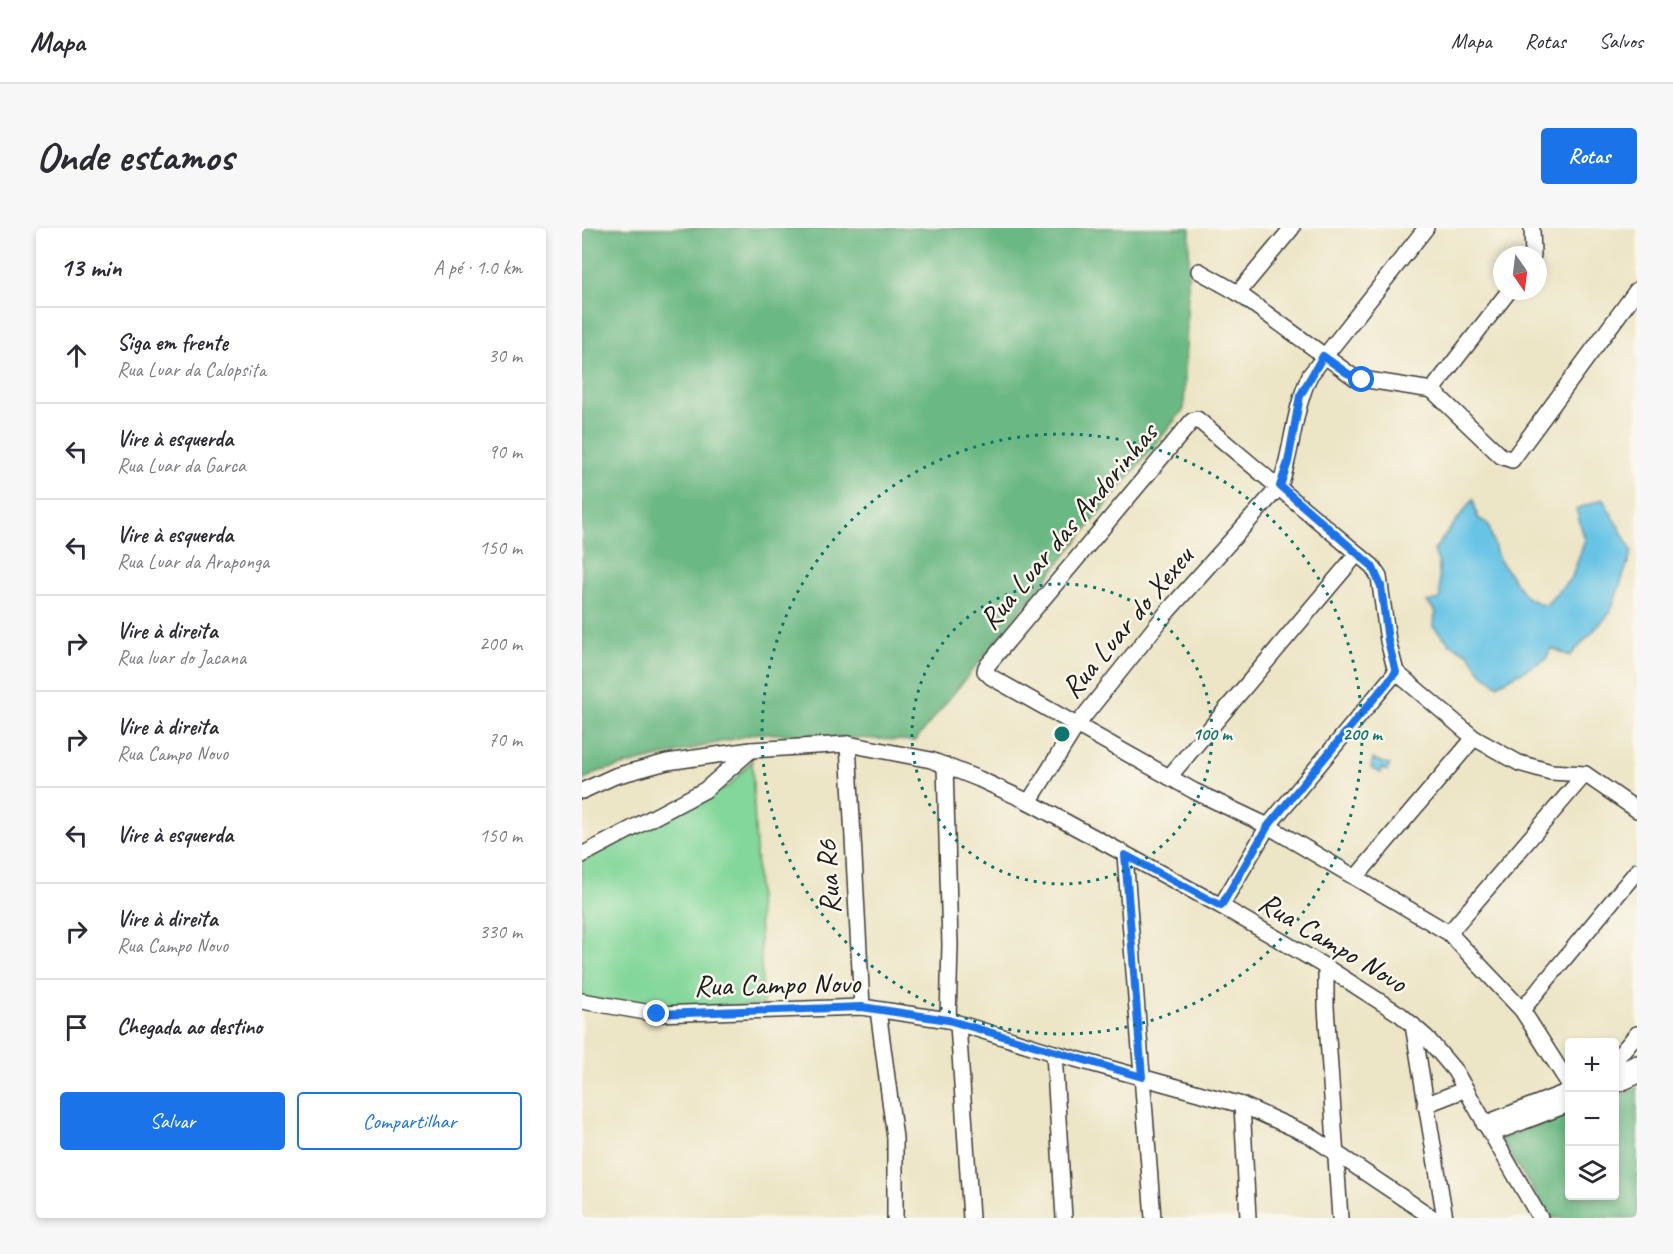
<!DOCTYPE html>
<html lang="pt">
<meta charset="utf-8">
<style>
:root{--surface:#fff;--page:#f7f7f7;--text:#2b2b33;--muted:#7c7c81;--line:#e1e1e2;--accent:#1a73e8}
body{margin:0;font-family:Caveat,sans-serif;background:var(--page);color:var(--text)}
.controls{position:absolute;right:18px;bottom:18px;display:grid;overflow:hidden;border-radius:6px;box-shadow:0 3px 9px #0003}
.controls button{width:54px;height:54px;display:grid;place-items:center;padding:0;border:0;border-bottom:2px solid var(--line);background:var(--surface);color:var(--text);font:30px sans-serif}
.compass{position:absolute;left:911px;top:18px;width:54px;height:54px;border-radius:50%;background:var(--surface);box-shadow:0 3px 9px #0003;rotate:166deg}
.stop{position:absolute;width:18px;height:18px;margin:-14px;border:4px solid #1a73e8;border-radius:50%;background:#fff}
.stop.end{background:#1a73e8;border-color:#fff;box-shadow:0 2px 6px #0008}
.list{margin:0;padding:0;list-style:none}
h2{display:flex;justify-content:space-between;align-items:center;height:78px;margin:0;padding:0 24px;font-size:26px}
h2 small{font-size:20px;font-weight:400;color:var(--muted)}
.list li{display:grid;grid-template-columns:39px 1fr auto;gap:18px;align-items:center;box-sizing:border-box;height:96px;padding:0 24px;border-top:2px solid var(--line)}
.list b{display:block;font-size:22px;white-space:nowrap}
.list p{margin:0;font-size:20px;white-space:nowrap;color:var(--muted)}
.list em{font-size:20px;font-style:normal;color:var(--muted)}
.actions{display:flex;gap:12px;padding:18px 24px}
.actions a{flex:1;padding:14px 0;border:2px solid var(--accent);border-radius:6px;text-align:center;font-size:21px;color:var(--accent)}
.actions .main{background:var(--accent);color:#fff}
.icon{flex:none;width:33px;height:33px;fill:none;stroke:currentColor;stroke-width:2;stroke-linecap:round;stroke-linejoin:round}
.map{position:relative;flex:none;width:1055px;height:990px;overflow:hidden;border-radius:6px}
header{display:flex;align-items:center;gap:36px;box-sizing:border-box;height:84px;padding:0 30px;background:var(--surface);border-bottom:2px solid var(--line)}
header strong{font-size:28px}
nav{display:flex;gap:33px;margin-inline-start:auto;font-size:21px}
.intro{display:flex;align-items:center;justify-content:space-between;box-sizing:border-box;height:144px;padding:0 36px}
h1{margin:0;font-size:42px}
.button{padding:15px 27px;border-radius:6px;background:var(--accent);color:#fff;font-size:21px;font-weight:700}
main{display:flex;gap:36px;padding:0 36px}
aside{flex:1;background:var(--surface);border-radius:6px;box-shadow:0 3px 9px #0003}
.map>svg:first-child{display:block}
.green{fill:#83d79a;stroke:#507a5b;stroke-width:1.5}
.forest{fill:#6ab882;stroke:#436a4f;stroke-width:1.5}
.water{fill:#67c4e5;stroke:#427080;stroke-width:1.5}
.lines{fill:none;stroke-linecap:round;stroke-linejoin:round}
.minor-casing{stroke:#3b3a36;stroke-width:18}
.minor{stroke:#fff;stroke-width:15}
.route{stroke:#1a73e8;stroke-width:8}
.ring{fill:none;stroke:#0f766e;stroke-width:3;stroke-dasharray:3 6}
.labels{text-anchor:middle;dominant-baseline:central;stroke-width:5;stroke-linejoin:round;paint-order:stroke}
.street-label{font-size:30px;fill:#1c1c1c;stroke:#fbf7ec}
.centre{fill:#0f766e;stroke:#fbf7ec;stroke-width:3}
.ring-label{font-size:18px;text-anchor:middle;font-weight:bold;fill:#0f766e;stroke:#fbf7ec;stroke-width:5;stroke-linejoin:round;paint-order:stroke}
</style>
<header>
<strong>Mapa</strong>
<nav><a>Mapa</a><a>Rotas</a><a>Salvos</a></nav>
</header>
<div class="intro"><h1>Onde estamos</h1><a class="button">Rotas</a></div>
<main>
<aside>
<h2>13 min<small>A pé · 1.0 km</small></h2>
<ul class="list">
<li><svg class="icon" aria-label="ahead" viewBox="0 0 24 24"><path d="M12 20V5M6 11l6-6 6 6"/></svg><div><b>Siga em frente</b><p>Rua Luar da Calopsita</p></div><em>30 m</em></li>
<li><svg class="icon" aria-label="left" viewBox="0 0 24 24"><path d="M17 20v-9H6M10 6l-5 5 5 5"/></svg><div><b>Vire à esquerda</b><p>Rua Luar da Garca</p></div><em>90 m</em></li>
<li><svg class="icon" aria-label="left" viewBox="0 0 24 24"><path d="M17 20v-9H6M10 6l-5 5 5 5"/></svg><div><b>Vire à esquerda</b><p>Rua Luar da Araponga</p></div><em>150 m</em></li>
<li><svg class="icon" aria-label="right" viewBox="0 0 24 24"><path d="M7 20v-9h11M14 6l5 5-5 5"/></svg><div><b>Vire à direita</b><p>Rua luar do Jacana</p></div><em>200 m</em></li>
<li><svg class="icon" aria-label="right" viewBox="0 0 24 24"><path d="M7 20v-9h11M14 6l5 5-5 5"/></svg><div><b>Vire à direita</b><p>Rua Campo Novo</p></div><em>70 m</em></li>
<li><svg class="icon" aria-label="left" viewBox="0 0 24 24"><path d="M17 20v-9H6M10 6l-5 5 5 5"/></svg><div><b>Vire à esquerda</b></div><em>150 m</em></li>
<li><svg class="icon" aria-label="right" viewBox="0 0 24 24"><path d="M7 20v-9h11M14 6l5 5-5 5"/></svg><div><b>Vire à direita</b><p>Rua Campo Novo</p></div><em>330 m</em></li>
<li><svg class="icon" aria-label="arrive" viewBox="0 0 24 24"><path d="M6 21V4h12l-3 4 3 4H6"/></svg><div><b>Chegada ao destino</b></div></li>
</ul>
<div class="actions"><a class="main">Salvar</a><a>Compartilhar</a></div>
</aside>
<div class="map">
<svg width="1055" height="990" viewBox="0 0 1055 990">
<rect width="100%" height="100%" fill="#fbf7ec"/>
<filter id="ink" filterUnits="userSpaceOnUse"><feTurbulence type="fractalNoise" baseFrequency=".0167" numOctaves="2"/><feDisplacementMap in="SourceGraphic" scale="12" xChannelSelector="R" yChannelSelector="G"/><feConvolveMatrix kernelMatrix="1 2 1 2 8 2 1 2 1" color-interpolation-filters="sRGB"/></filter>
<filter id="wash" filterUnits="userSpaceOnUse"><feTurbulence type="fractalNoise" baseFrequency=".008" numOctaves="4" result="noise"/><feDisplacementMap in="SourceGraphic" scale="24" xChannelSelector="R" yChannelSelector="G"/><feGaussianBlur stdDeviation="1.35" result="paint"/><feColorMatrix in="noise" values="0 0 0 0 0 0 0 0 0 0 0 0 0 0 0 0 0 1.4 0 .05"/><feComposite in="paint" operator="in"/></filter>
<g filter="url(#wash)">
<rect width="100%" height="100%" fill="#ece5c6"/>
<!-- green -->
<polygon class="green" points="170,532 181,777 75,781 0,769 0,633 123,568 147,558"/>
<!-- forest -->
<g class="forest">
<polygon points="0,0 608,0 602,181 333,513 176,505 15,544 0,553"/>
<polygon points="1055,859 1055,990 969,990 918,911 987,885 987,968 1032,968 1033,868"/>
</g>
<!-- water -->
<g class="water">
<polygon points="891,271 896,290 906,296 916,330 944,369 963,378 990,349 1003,312 994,281 1021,271 1050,323 1028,385 988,428 969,420 964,431 915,457 898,443 887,426 867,415 851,398 854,384 845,374 858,371 857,337 852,322"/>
<polygon points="791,531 808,537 805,543 800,540 799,545 789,540"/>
</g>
</g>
<g filter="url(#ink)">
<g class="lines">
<defs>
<g id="minor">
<polyline points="950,0 951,27"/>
<polyline points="617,43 656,65 773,150 850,162 919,228 930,232 1055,62"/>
<polyline points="656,65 710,0"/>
<polyline points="850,162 927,63"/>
<polyline points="266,516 280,779"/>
<polyline points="363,537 368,717 366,792"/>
<polyline points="587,549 775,326"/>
<polyline points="0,563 33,548 85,534 169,522 266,516 349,532 397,551 447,574 639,678 744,739 819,787 845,810 873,843 958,990"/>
<path d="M447,574L495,497L586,383L698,258C711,221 711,183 728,147L844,0"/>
<polyline points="0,627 123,562 169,522"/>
<polyline points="543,627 571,990"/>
<polyline points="775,648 892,510"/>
<polyline points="639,678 686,598 814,444"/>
<polyline points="867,705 1003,546"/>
<polyline points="744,739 744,779 758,990"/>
<polyline points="0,773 75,786 280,779 366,792 472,825 660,877 727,907 851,990"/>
<polyline points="296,782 313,910 313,990"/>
<polyline points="940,782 1055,643"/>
<polyline points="376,796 389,990"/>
<polyline points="831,797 863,990"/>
<polyline points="472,825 482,990"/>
<polyline points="1032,833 1055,806"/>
<polyline points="1032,845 1055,835"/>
<polyline points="987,856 940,782 867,705 686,598 612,563 409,449 403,443 404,439 610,193 615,191 790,338 797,349 806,413 814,444 892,510 937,535 969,544 1003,546 1055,582"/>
<polyline points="1032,858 1055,848"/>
<polyline points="660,877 666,990"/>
<polyline points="843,877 884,861"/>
<polyline points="902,896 987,863"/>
<polyline points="909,906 987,876"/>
</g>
</defs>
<!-- minor casing -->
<use href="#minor" class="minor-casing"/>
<!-- minor -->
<use href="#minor" class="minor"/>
</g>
</g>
<g class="lines" filter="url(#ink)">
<!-- route -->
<polyline class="route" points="75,786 280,779 366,792 560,849 543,627 639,678 686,598 814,444 806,413 799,358 790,338 698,258 706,234 718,168 741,128 765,145 780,152"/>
</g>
<!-- distance rings -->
<g class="ring">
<circle cx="480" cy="506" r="150"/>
<circle cx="480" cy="506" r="300"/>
</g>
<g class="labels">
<!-- street labels -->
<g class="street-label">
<text transform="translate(486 298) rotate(-50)">Rua Luar das Andorinhas</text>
<text transform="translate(545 394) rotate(-50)">Rua Luar do Xexeu</text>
<text transform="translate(246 649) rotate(-93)">Rua R6</text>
<text transform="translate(751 714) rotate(31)">Rua Campo Novo</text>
<text transform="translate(195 756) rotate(-1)">Rua Campo Novo</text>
</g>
</g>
<circle cx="480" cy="506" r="9" class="centre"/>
<g class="ring-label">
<text x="630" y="512">100 m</text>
<text x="780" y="512">200 m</text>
</g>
</svg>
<div class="controls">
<button>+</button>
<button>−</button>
<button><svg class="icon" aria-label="layers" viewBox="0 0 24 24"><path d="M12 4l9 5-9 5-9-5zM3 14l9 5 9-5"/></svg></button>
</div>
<svg class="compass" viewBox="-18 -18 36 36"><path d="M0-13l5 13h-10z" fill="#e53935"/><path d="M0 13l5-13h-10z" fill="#7c7c81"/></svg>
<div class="stop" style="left:780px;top:152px"></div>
<div class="stop end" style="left:75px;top:786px"></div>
</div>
</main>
